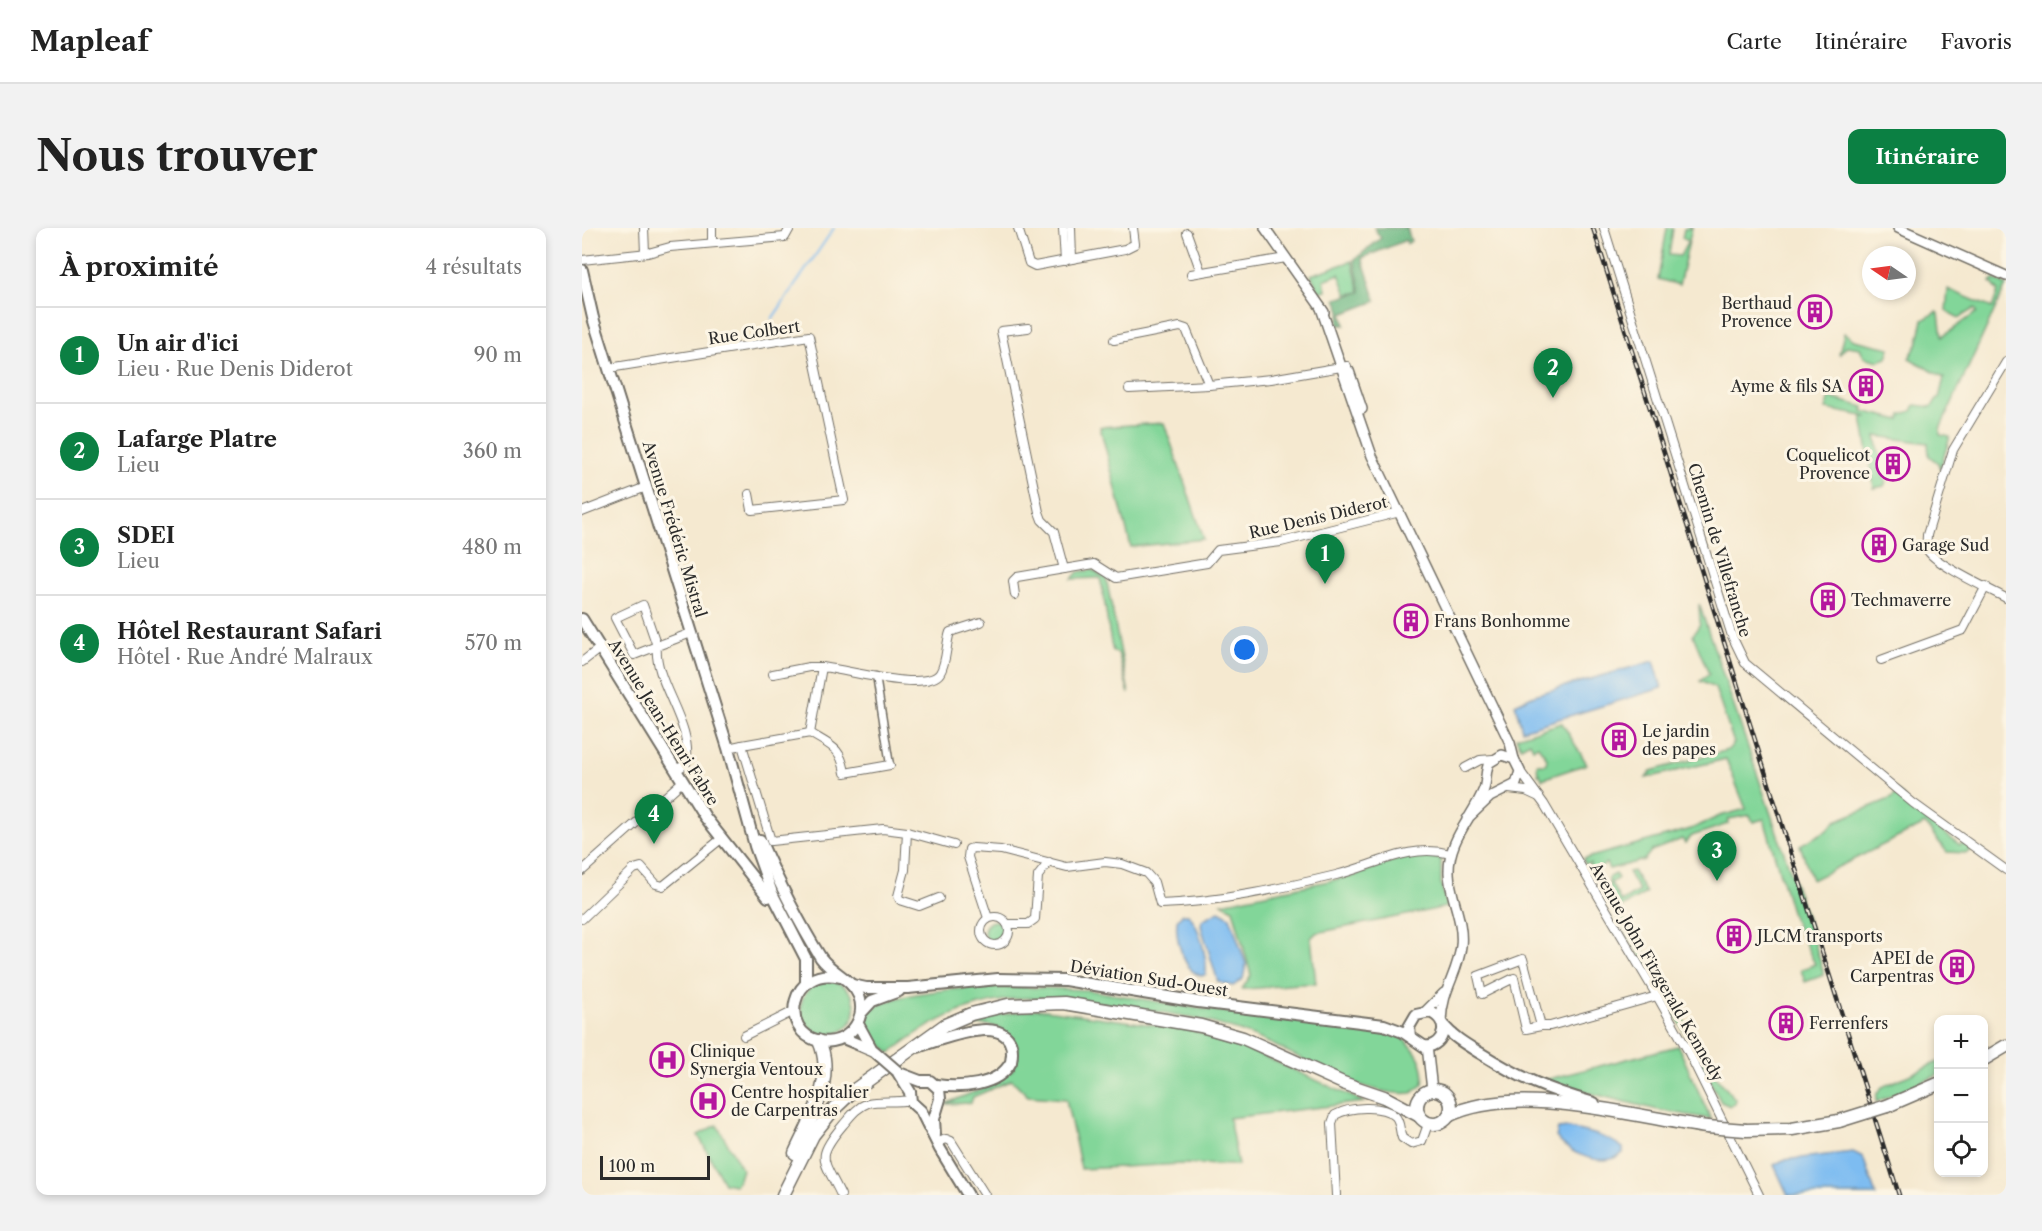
<!DOCTYPE html>
<html lang="fr">
<meta charset="utf-8">
<style>
:root{--surface:#fff;--page:#f2f2f2;--text:#222;--muted:#767676;--line:#e0e0e0;--accent:#0b8043}
body{margin:0;font-family:"Libre Caslon Text",serif;background:var(--page);color:var(--text)}
.controls{position:absolute;right:18px;bottom:18px;display:grid;overflow:hidden;border-radius:12px;box-shadow:0 3px 9px #0003}
.controls button{width:54px;height:54px;display:grid;place-items:center;padding:0;border:0;border-bottom:2px solid var(--line);background:var(--surface);color:var(--text);font:30px sans-serif}
.compass{position:absolute;left:1280px;top:18px;width:54px;height:54px;border-radius:50%;background:var(--surface);box-shadow:0 3px 9px #0003;rotate:283deg}
.scale{position:absolute;left:18px;bottom:15px;width:110px;box-sizing:border-box;padding-left:6px;border:3px solid #2b2b2b;border-top:0;font-size:16px;line-height:21px;white-space:nowrap;color:#2b2b2b;-webkit-text-stroke:4px #fcf5e5;paint-order:stroke}
.you{position:absolute;left:663px;top:422px;width:21px;height:21px;margin:-15px;border:4px solid #fff;border-radius:50%;background:#1a73e8;box-shadow:0 0 0 9px #1a73e833}
.badge{display:grid;place-items:center;width:39px;height:39px;border-radius:50%;background:var(--accent);color:#fff;font-size:20px;font-weight:700}
.pin{position:absolute;translate:-50% -50px;filter:drop-shadow(0 2px 3px #0008)}
.pin::after{content:'';position:absolute;top:32px;width:21px;height:18px;background:inherit;clip-path:polygon(0 0,100% 0,50% 100%)}
.list{margin:0;padding:0;list-style:none}
h2{display:flex;justify-content:space-between;align-items:center;height:78px;margin:0;padding:0 24px;font-size:26px}
h2 small{font-size:20px;font-weight:400;color:var(--muted)}
.list li{display:grid;grid-template-columns:39px 1fr auto;gap:18px;align-items:center;box-sizing:border-box;height:96px;padding:0 24px;border-top:2px solid var(--line)}
.list b{display:block;font-size:22px;white-space:nowrap}
.list p{margin:0;font-size:20px;white-space:nowrap;color:var(--muted)}
.list em{font-size:20px;font-style:normal;color:var(--muted)}
.icon{flex:none;width:33px;height:33px;fill:none;stroke:currentColor;stroke-width:2;stroke-linecap:round;stroke-linejoin:round}
.map{position:relative;flex:none;width:1424px;height:967px;overflow:hidden;border-radius:12px}
header{display:flex;align-items:center;gap:36px;box-sizing:border-box;height:84px;padding:0 30px;background:var(--surface);border-bottom:2px solid var(--line)}
header strong{font-size:28px}
nav{display:flex;gap:33px;margin-inline-start:auto;font-size:21px}
.intro{display:flex;align-items:center;justify-content:space-between;box-sizing:border-box;height:144px;padding:0 36px}
h1{margin:0;font-size:42px}
.button{padding:15px 27px;border-radius:12px;background:var(--accent);color:#fff;font-size:21px;font-weight:700}
main{display:flex;gap:36px;padding:0 36px}
aside{flex:1;background:var(--surface);border-radius:12px;box-shadow:0 3px 9px #0003}
.map>svg:first-child{display:block}
.green{fill:#82d699;stroke:#568062;stroke-width:1.5}
.forest{fill:#69b781;stroke:#4a7156;stroke-width:1.5}
.water{fill:#7dbcf1;stroke:#54748e;stroke-width:1.5}
.lines{fill:none;stroke-linecap:round;stroke-linejoin:round}
.stream{stroke:#7dbcf1;stroke-width:2}
.pedestrian-casing{stroke:#726e65;stroke-width:9}
.minor-casing{stroke:#726e65;stroke-width:10}
.tertiary-casing{stroke:#726e65;stroke-width:12}
.secondary-casing{stroke:#726e65;stroke-width:14}
.primary-casing{stroke:#726e65;stroke-width:15}
.pedestrian{stroke:#fff;stroke-width:6}
.minor{stroke:#fff;stroke-width:8}
.tertiary{stroke:#fff;stroke-width:9}
.secondary{stroke:#fff;stroke-width:10}
.primary{stroke:#fff;stroke-width:12}
.rail-casing{stroke:#2b2b2b;stroke-width:4.5}
.rail{stroke:#fcf5e5;stroke-width:2;stroke-dasharray:7;stroke-linecap:butt}
.secondary-bridge-casing{stroke:#726e65;stroke-width:14;stroke-linecap:butt}
.primary-bridge-casing{stroke:#726e65;stroke-width:15;stroke-linecap:butt}
.secondary-bridge{stroke:#fff;stroke-width:10}
.primary-bridge{stroke:#fff;stroke-width:12}
.labels{text-anchor:middle;dominant-baseline:central;stroke-width:6;stroke-linejoin:round;paint-order:stroke}
.poi-label{font-size:16px;fill:#2b2b2b;stroke:#fcf5e5;text-anchor:start}
.street-label{font-size:16px;fill:#2b2b2b;stroke:#fcf5e5}
</style>
<header>
<strong>Mapleaf</strong>
<nav><a>Carte</a><a>Itinéraire</a><a>Favoris</a></nav>
</header>
<div class="intro"><h1>Nous trouver</h1><a class="button">Itinéraire</a></div>
<main>
<aside>
<h2>À proximité<small>4 résultats</small></h2>
<ul class="list">
<li><span class="badge">1</span><div><b>Un air d'ici</b><p>Lieu · Rue Denis Diderot</p></div><em>90 m</em></li>
<li><span class="badge">2</span><div><b>Lafarge Platre</b><p>Lieu</p></div><em>360 m</em></li>
<li><span class="badge">3</span><div><b>SDEI</b><p>Lieu</p></div><em>480 m</em></li>
<li><span class="badge">4</span><div><b>Hôtel Restaurant Safari</b><p>Hôtel · Rue André Malraux</p></div><em>570 m</em></li>
</ul>
</aside>
<div class="map">
<svg width="1424" height="967" viewBox="0 0 1424 967">
<rect width="100%" height="100%" fill="#fcf5e5"/>
<filter id="ink" filterUnits="userSpaceOnUse"><feTurbulence type="fractalNoise" baseFrequency=".0167" numOctaves="2"/><feDisplacementMap in="SourceGraphic" scale="12" xChannelSelector="R" yChannelSelector="G"/><feConvolveMatrix kernelMatrix="1 2 1 2 8 2 1 2 1" color-interpolation-filters="sRGB"/></filter>
<filter id="wash" filterUnits="userSpaceOnUse"><feTurbulence type="fractalNoise" baseFrequency=".008" numOctaves="4" result="noise"/><feDisplacementMap in="SourceGraphic" scale="24" xChannelSelector="R" yChannelSelector="G"/><feGaussianBlur stdDeviation="1.35" result="paint"/><feColorMatrix in="noise" values="0 0 0 0 0 0 0 0 0 0 0 0 0 0 0 0 0 1.4 0 .05"/><feComposite in="paint" operator="in"/></filter>
<g filter="url(#wash)">
<rect width="100%" height="100%" fill="#f5e9d0"/>
<!-- green -->
<g class="green">
<polygon points="1085,0 1091,0 1087,27 1098,28 1106,13 1100,10 1102,1 1110,0 1097,57 1076,51"/>
<polygon points="770,33 778,64 765,66 757,46 742,52 744,62 737,64 729,47"/>
<polygon points="1411,51 1424,57 1358,201 1358,207 1368,209 1358,241 1356,235 1347,228 1346,215 1294,208 1300,240 1297,241 1304,253 1302,258 1292,260 1280,189 1286,189 1244,181 1248,170 1282,179 1281,183 1318,192 1319,187 1330,183 1333,177 1349,179 1357,170 1362,150 1327,130 1335,117 1341,92 1354,84 1357,86 1360,109 1395,84 1393,80 1377,90 1364,83 1366,61 1410,80 1416,63 1409,54"/>
<polygon points="1262,105 1272,112 1308,120 1305,130 1297,133 1282,129 1278,120 1265,118 1257,127"/>
<polygon points="582,195 622,311 549,319 518,199"/>
<path d="M510,342L524,350L547,466L536,425L531,424C525,399 524,375 518,350L490,351L496,344Z"/>
<polygon points="1117,376 1232,712 1242,747 1223,754 1219,742 1233,736 1211,690 1182,591 1171,594 1168,587 1147,591 1146,596 1110,608 1103,615 1100,611 1069,623 1062,632 1027,641 1024,635 1015,643 1007,639 1008,635 1003,636 1001,631 1109,601 1138,588 1164,581 1144,531 1064,550 1069,543 1146,522 1152,515 1133,460 1118,453 1127,446 1111,407 1118,396"/>
<polygon points="980,495 1005,536 960,551 958,546 956,547 955,536 964,536 965,530 956,518 951,520 948,514 939,519 934,509"/>
<polygon points="1316,564 1324,572 1324,576 1378,617 1381,615 1389,621 1385,625 1365,624 1343,596 1230,652 1218,617 1244,603 1254,593 1310,570"/>
<path d="M839,626L859,631V656L865,679L734,705L729,710L734,756C709,754 686,761 660,761L669,747L651,681L640,675L771,648L821,629Z"/>
<path d="M1051,643L1064,665L1036,681L1066,730L1067,735L1064,736C1048,709 1024,682 1027,649L1033,646L1036,650L1029,655L1039,674L1057,663L1046,644Z"/>
<circle cx="413" cy="704" r="11"/>
<circle cx="246" cy="780" r="27"/>
<path d="M417,758L506,762L613,780L813,805C830,815 845,834 841,856L830,865C785,870 726,832 685,814C643,795 599,787 553,780C456,764 389,759 308,825C301,817 284,805 283,793C283,763 394,760 417,758Z"/>
<polygon points="1099,780 1106,808 1113,806 1130,844 1154,872 1153,876 1148,878 1139,874 1091,782"/>
<path d="M456,781L608,802L657,817L782,874L647,890L656,937L600,936L499,941L484,871L446,868L430,852L391,869L389,875L363,876L404,859L431,841L435,819C426,805 417,796 398,797C391,797 385,801 378,799L416,787Z"/>
<polygon points="1096,818 1129,891 1076,882 959,853"/>
<polygon points="1356,834 1356,847 1294,874 1295,865 1300,859"/>
<polygon points="135,897 160,941 156,954 152,957 142,955 116,907"/>
</g>
<!-- forest -->
<polygon class="forest" points="792,0 825,0 829,13 825,16 824,12 780,30 794,73 760,86 763,97 756,97 759,82 754,71 779,64 772,32 799,10"/>
<!-- water -->
<g class="water">
<polygon points="1072,433 1080,460 940,502 933,476 952,467"/>
<polygon points="637,683 648,689 664,736 661,751 651,758 636,754 619,698 620,692"/>
<path d="M600,686H606C618,698 625,729 624,746L620,748C601,744 593,709 595,692Z"/>
<path d="M986,900C1005,904 1026,908 1041,920V925C1022,941 987,926 974,909L976,901Z"/>
<polygon points="1271,924 1281,929 1294,967 1206,967 1192,937 1201,932"/>
</g>
<g class="lines">
<!-- stream -->
<polyline class="stream" points="190,91 252,0"/>
</g>
</g>
<g filter="url(#ink)">
<g class="lines">
<defs>
<polyline id="pedestrian" points="294,448 308,537"/>
<g id="minor">
<polyline points="62,0 63,25"/>
<polyline points="130,0 130,15"/>
<polyline points="436,0 447,35 453,38 543,21 553,16 551,0"/>
<polyline points="481,0 483,33"/>
<polyline points="489,0 490,31"/>
<polyline points="1022,0 1150,408 1163,435 1331,575 1424,642"/>
<polyline points="605,5 619,44"/>
<polyline points="0,32 66,25 88,19 203,9 208,0"/>
<polyline points="609,46 704,30"/>
<polyline points="446,100 419,103 457,284 460,292 472,304 482,341 512,336 534,350 625,335 636,322 699,314 818,284"/>
<polyline points="532,112 598,99 604,101 627,157 689,151 765,138"/>
<path d="M1424,134L1371,222L1345,307C1345,311 1344,317 1345,321C1350,335 1409,362 1424,370"/>
<polyline points="27,140 227,108 262,272 170,282 167,266"/>
<polyline points="547,161 627,157"/>
<polyline points="0,284 64,259"/>
<polyline points="433,367 431,353 435,349 482,341"/>
<polygon points="61,377 75,418 52,427 33,390"/>
<polyline points="1299,432 1381,402 1404,358"/>
<polyline points="0,434 18,420"/>
<polyline points="191,446 227,439 240,439"/>
<path d="M228,505L240,439C262,441 345,465 358,445C365,434 364,415 368,404L399,394"/>
<path d="M160,517L228,505C249,518 259,519 263,545L308,537"/>
<polyline points="146,520 160,517 189,613 301,601 325,604 372,617"/>
<polyline points="883,540 898,532 911,531"/>
<path d="M94,542L104,536C113,497 71,454 75,418L109,405"/>
<polyline points="938,543 962,576 1075,768 1105,821 1177,967"/>
<polyline points="927,561 944,563 957,569"/>
<polyline points="325,604 323,642 316,668 318,672 337,678 357,670"/>
<polyline points="0,643 101,553"/>
<circle cx="413" cy="703" r="14"/>
<path d="M406,690L386,629L387,621L391,620L419,622L485,639L523,634L540,636L564,645L572,654L578,676C638,674 696,661 754,647C795,637 827,615 869,626"/>
<polyline points="0,691 52,641 59,639 74,656 81,658 139,611"/>
<polyline points="426,696 446,696 453,691 456,648 467,634"/>
<polyline points="959,798 944,801 932,750 900,766 896,748 941,731 959,798 968,798 1075,768"/>
<polyline points="162,808 212,783"/>
<polyline points="355,915 364,911 369,913 403,967"/>
<path d="M259,967C242,931 232,931 261,897C268,889 275,879 286,875C296,872 314,875 328,872"/>
<path d="M754,967L750,895L753,887C767,879 800,876 813,888C819,894 817,903 820,910L829,916L840,913L846,896"/>
</g>
<g id="tertiary">
<polyline points="683,0 742,84"/>
<polyline points="1316,0 1424,48"/>
<polyline points="739,80 790,228 928,515 932,531"/>
<polyline points="767,143 780,181"/>
<polyline points="843,784 862,765"/>
<path d="M859,793C860,761 876,746 879,718C882,692 868,670 867,645C866,611 890,591 902,561C905,552 903,543 907,535L920,527L932,531L938,543L934,556L908,569L885,591"/>
<polyline points="845,818 850,862"/>
</g>
<g id="secondary">
<polyline points="0,42 11,90 146,520 173,618 190,665 224,731 224,754"/>
<polyline points="0,391 123,589 186,669"/>
<path d="M178,612C196,653 216,693 239,730C250,745 270,751 277,768C286,793 264,818 238,813C195,804 209,737 258,749"/>
<path d="M270,757L284,760H326L416,751L483,752L616,774L802,797L821,804L843,819C864,817 868,792 848,784L834,787L827,799L828,809"/>
<polyline points="279,785 290,773 317,763"/>
<polyline points="276,796 289,820"/>
<path d="M861,797C871,809 885,817 898,825C938,850 966,862 1012,875"/>
<polyline points="261,810 292,823"/>
<path d="M336,819C359,811 440,778 429,834C416,859 378,860 354,857"/>
<polyline points="315,843 328,864 329,874 339,883 358,921 386,967"/>
<polyline points="317,845 338,853 348,853 357,861 358,871 352,891 353,907"/>
</g>
<g id="primary">
<polyline points="1402,831 1424,818"/>
<circle cx="852" cy="879" r="17"/>
<polyline points="1305,878 1356,856"/>
<path d="M866,888C934,854 1053,889 1125,899"/>
<polyline points="1164,902 1210,901 1257,893"/>
<path d="M213,925C229,890 254,851 237,813"/>
<polyline points="201,967 231,907 251,882 271,863 363,797 389,786 426,777 482,775 619,798 661,810 761,855 802,869 836,887"/>
</g>
</defs>
<!-- pedestrian casing -->
<use href="#pedestrian" class="pedestrian-casing"/>
<!-- minor casing -->
<use href="#minor" class="minor-casing"/>
<!-- tertiary casing -->
<use href="#tertiary" class="tertiary-casing"/>
<!-- secondary casing -->
<use href="#secondary" class="secondary-casing"/>
<!-- primary casing -->
<use href="#primary" class="primary-casing"/>
<!-- pedestrian -->
<use href="#pedestrian" class="pedestrian"/>
<!-- minor -->
<use href="#minor" class="minor"/>
<!-- tertiary -->
<use href="#tertiary" class="tertiary"/>
<!-- secondary -->
<use href="#secondary" class="secondary"/>
<!-- primary -->
<use href="#primary" class="primary"/>
<defs>
<polyline id="rail" points="1011,0 1317,967"/>
</defs>
<!-- rail casing -->
<use href="#rail" class="rail-casing"/>
<!-- rail -->
<use href="#rail" class="rail"/>
<defs>
<polyline id="secondary-bridge" points="292,823 315,843"/>
<g id="primary-bridge">
<polyline points="1257,893 1305,878"/>
<polyline points="1125,899 1164,902"/>
</g>
</defs>
<!-- secondary-bridge casing -->
<use href="#secondary-bridge" class="secondary-bridge-casing"/>
<!-- primary-bridge casing -->
<use href="#primary-bridge" class="primary-bridge-casing"/>
<!-- secondary-bridge -->
<use href="#secondary-bridge" class="secondary-bridge"/>
<!-- primary-bridge -->
<use href="#primary-bridge" class="primary-bridge"/>
</g>
</g>
<!-- icons -->
<defs>
<symbol id="building-ring" viewBox="-11 -11 22 22"><circle r="9.5" fill="#fcf5e5" stroke="#b5179e" stroke-width="1.5"/><path d="M-4-6H4V6H1V3H-1V6H-4ZM-2.5-4.3h1.7v1.8h-1.7ZM.8-4.3h1.7v1.8H.8ZM-2.5-1h1.7V.8h-1.7ZM.8-1h1.7V.8H.8Z" fill="#b5179e"/></symbol>
<symbol id="hospital-ring" viewBox="-11 -11 22 22"><circle r="9.5" fill="#fcf5e5" stroke="#b5179e" stroke-width="1.5"/><path d="M-5-5h3v3.5h4V-5h3V5h-3V1.5h-4V5h-3Z" fill="#b5179e"/></symbol>
</defs>
<g fill-rule="evenodd">
<use href="#building-ring" x="1214" y="65" width="38" height="38"/>
<use href="#building-ring" x="1265" y="139" width="38" height="38"/>
<use href="#building-ring" x="1292" y="217" width="38" height="38"/>
<use href="#building-ring" x="1278" y="298" width="38" height="38"/>
<use href="#building-ring" x="1227" y="353" width="38" height="38"/>
<use href="#building-ring" x="810" y="374" width="38" height="38"/>
<use href="#building-ring" x="1018" y="493" width="38" height="38"/>
<use href="#building-ring" x="1133" y="689" width="38" height="38"/>
<use href="#building-ring" x="1356" y="720" width="38" height="38"/>
<use href="#building-ring" x="1185" y="776" width="38" height="38"/>
<use href="#hospital-ring" x="66" y="813" width="38" height="38"/>
<use href="#hospital-ring" x="107" y="854" width="38" height="38"/>
</g>
<g class="labels">
<!-- poi labels -->
<g class="poi-label">
<text x="1210" y="75" text-anchor="end">Berthaud<tspan x="1210" dy="18">Provence</tspan></text>
<text x="1261" y="158" text-anchor="end">Ayme &amp; fils SA</text>
<text x="1288" y="227" text-anchor="end">Coquelicot<tspan x="1288" dy="18">Provence</tspan></text>
<text x="1320" y="317">Garage Sud</text>
<text x="1269" y="372">Techmaverre</text>
<text x="852" y="393">Frans Bonhomme</text>
<text x="1060" y="503">Le jardin<tspan x="1060" dy="18">des papes</tspan></text>
<text x="1175" y="708">JLCM transports</text>
<text x="1352" y="730" text-anchor="end">APEI de<tspan x="1352" dy="18">Carpentras</tspan></text>
<text x="1227" y="795">Ferrenfers</text>
<text x="108" y="823">Clinique<tspan x="108" dy="18">Synergia Ventoux</tspan></text>
<text x="149" y="864">Centre hospitalier<tspan x="149" dy="18">de Carpentras</tspan></text>
</g>
<!-- street labels -->
<g class="street-label">
<text transform="translate(172 104) rotate(-8)">Rue Colbert</text>
<text transform="translate(736 289) rotate(-13)">Rue Denis Diderot</text>
<text transform="translate(93 301) rotate(73)">Avenue Frédéric Mistral</text>
<text transform="translate(1138 322) rotate(73)">Chemin de Villefranche</text>
<text transform="translate(82 494) rotate(58)">Avenue Jean-Henri Fabre</text>
<text transform="translate(1075 744) rotate(60)">Avenue John Fitzgerald Kennedy</text>
<text transform="translate(567 750) rotate(9)">Déviation Sud-Ouest</text>
</g>
</g>
</svg>
<div class="controls">
<button>+</button>
<button>−</button>
<button><svg class="icon" aria-label="locate" viewBox="0 0 24 24"><circle cx="12" cy="12" r="6"/><path d="M12 2v4M12 18v4M2 12h4M18 12h4"/></svg></button>
</div>
<svg class="compass" viewBox="-18 -18 36 36"><path d="M0-13l5 13h-10z" fill="#e53935"/><path d="M0 13l5-13h-10z" fill="#767676"/></svg>
<div class="scale">100 m</div>
<div class="you"></div>
<div class="pin badge" style="left:743px;top:356px">1</div>
<div class="pin badge" style="left:971px;top:170px">2</div>
<div class="pin badge" style="left:1135px;top:653px">3</div>
<div class="pin badge" style="left:72px;top:616px">4</div>
</div>
</main>
